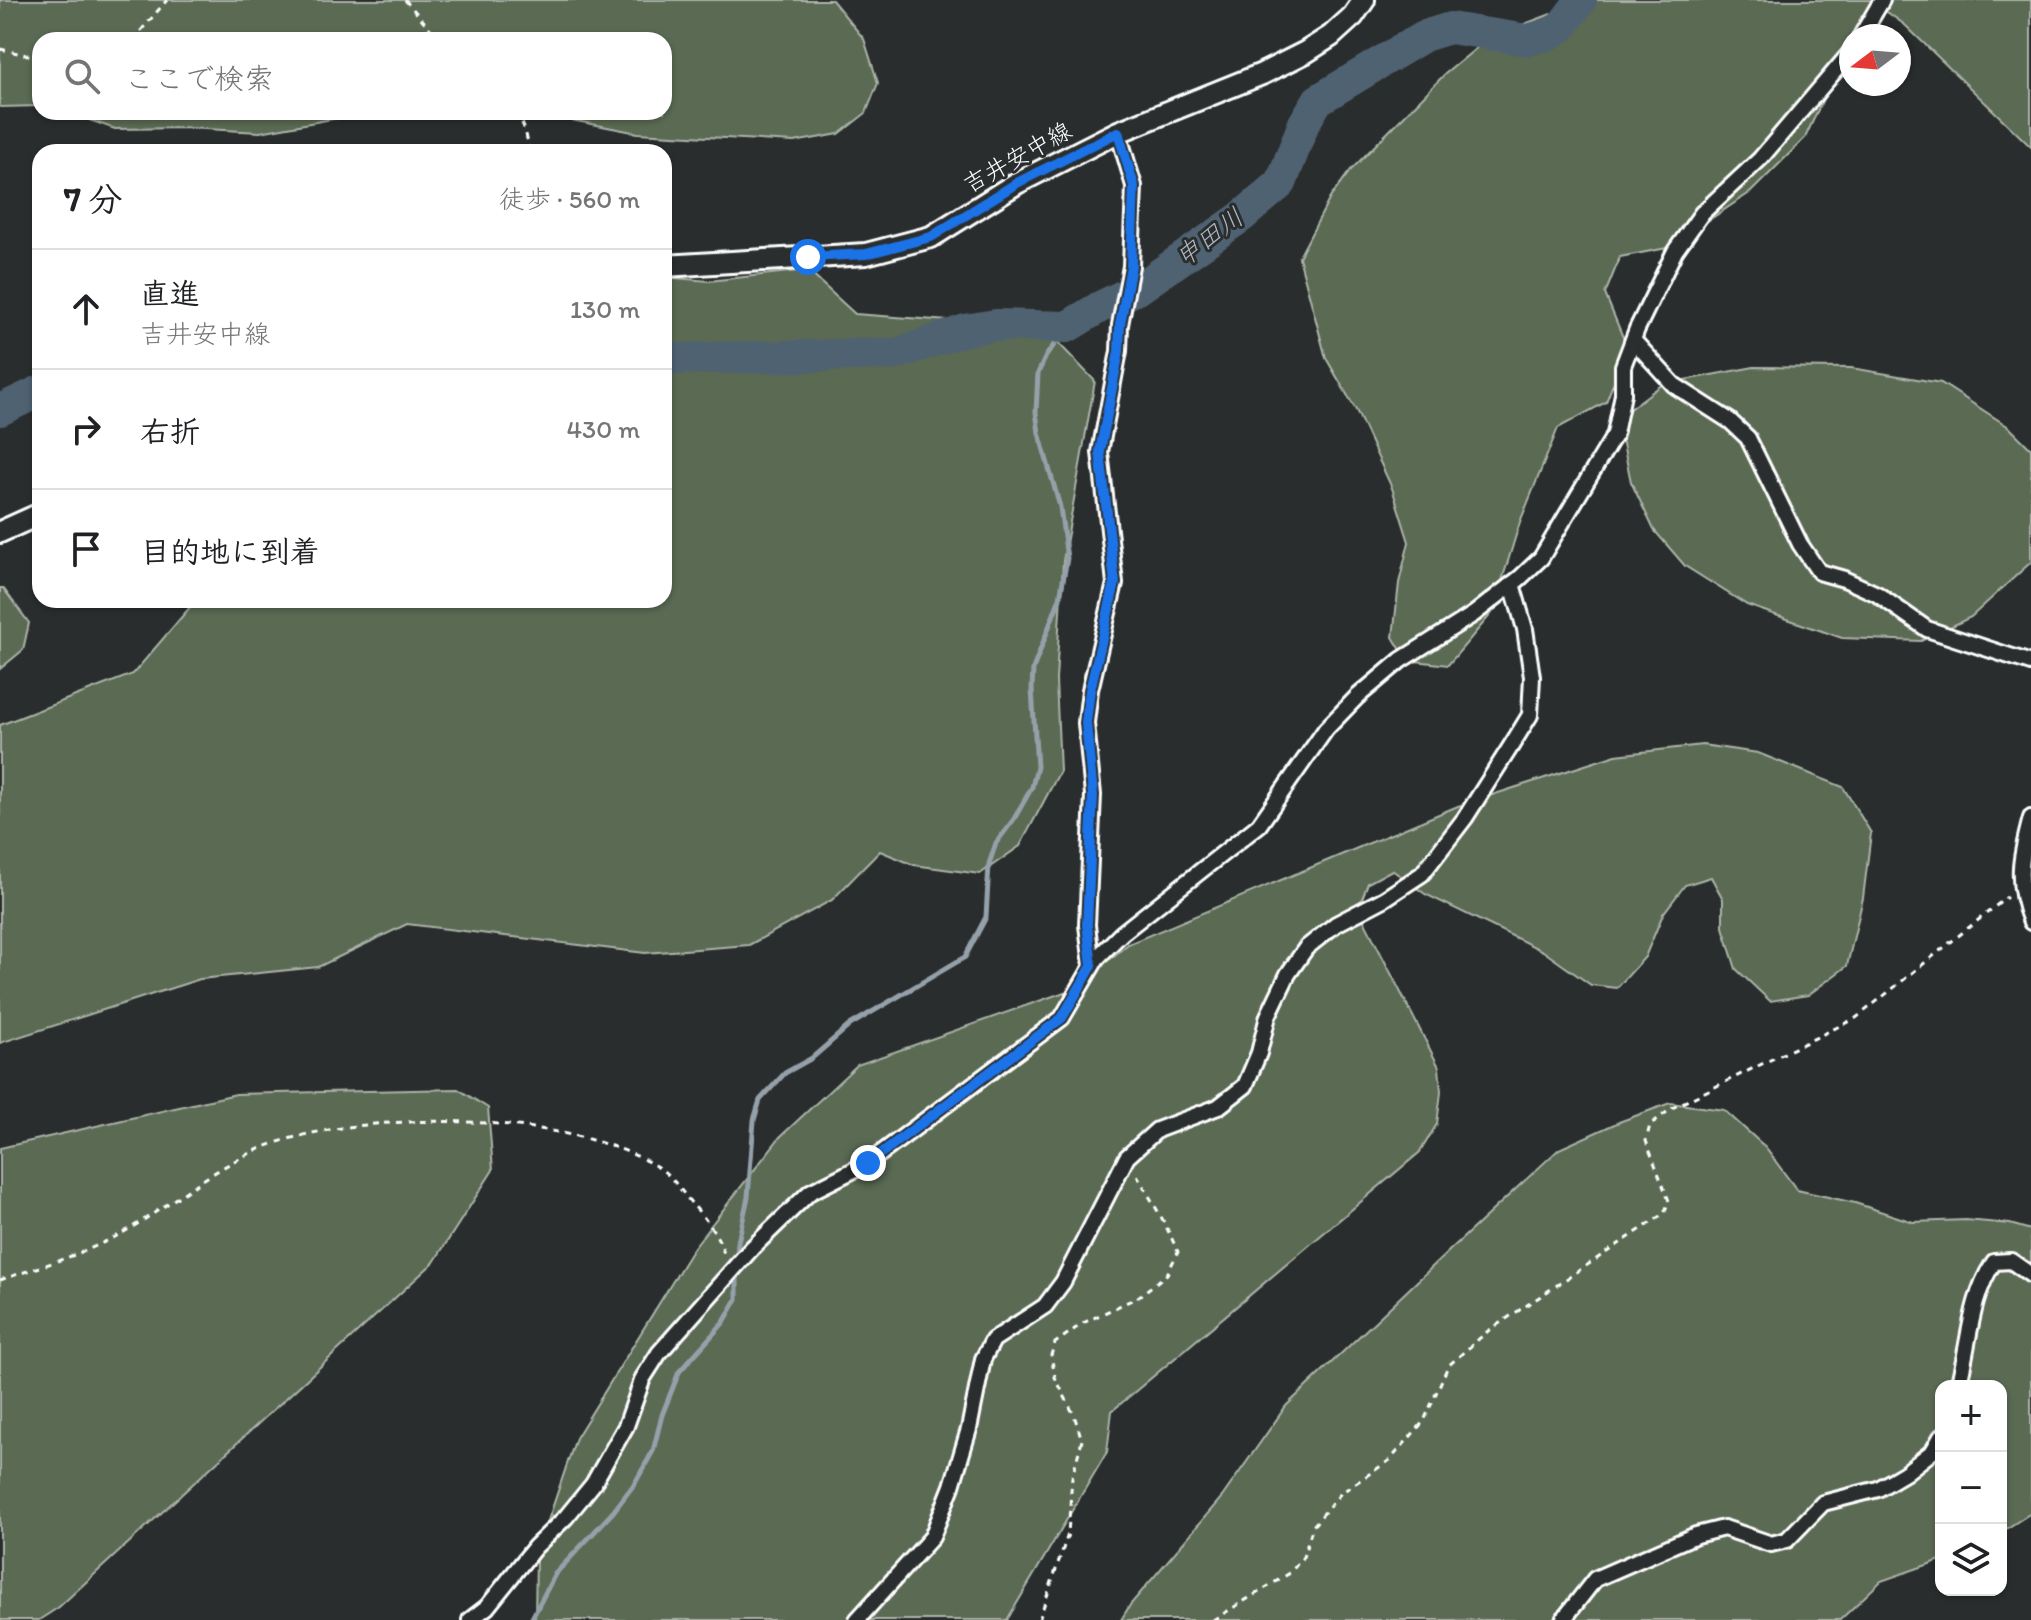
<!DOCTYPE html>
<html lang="ja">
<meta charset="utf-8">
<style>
:root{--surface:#fff;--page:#f6f6f6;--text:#202124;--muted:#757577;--line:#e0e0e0}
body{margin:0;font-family:Itim,"Klee One",sans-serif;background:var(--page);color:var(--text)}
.controls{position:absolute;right:24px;bottom:24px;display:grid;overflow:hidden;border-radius:16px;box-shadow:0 2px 6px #0004}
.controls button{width:72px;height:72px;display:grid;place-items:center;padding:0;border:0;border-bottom:2px solid var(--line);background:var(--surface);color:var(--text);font:40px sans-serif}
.compass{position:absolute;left:1839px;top:24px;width:72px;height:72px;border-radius:50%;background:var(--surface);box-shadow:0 2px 6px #0004;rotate:254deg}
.stop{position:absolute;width:24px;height:24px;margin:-18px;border:6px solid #1a73e8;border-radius:50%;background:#fff}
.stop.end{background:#1a73e8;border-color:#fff;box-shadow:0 2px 8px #0008}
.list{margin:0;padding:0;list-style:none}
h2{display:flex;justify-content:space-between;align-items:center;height:104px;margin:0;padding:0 32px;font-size:34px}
h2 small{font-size:26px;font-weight:400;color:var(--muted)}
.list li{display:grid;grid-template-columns:52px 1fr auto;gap:24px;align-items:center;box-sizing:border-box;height:120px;padding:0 32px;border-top:2px solid var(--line)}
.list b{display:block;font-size:30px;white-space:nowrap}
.list p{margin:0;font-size:26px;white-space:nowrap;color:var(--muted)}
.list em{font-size:26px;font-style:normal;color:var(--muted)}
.icon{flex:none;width:44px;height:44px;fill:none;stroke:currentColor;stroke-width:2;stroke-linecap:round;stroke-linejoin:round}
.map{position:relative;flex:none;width:2031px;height:1620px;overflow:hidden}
.search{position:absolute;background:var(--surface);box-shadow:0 2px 6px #0004;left:32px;top:32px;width:640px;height:88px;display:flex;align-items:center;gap:20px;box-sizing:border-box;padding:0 28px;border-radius:24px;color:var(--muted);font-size:30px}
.panel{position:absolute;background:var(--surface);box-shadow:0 2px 6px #0004;left:32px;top:144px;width:640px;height:464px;border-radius:24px}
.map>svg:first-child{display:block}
.green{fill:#5a6a53;stroke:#acb4a9;stroke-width:2}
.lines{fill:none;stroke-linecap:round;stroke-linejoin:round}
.stream{stroke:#95a1aa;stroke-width:5}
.river{stroke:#4f6272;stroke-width:32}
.street-casing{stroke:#fff;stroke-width:20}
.secondary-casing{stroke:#fff;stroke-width:26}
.path{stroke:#fff;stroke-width:3;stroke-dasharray:6 6;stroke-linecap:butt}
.street{stroke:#2a2d2e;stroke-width:14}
.secondary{stroke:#2a2d2e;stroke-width:20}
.route{stroke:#1a73e8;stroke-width:10}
.labels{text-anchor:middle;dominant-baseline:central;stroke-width:6;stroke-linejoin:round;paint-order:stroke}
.street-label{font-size:24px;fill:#fff;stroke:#2a2d2e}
.water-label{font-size:26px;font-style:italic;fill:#b0b8c0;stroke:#2a2d2e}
</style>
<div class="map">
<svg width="2031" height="1620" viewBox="0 0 2031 1620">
<rect width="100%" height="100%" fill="#2a2d2e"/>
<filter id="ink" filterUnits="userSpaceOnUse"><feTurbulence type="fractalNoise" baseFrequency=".0125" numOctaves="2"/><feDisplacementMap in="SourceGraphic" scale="16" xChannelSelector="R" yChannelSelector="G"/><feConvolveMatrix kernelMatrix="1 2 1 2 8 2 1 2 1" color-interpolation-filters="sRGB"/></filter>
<g filter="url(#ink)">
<!-- green -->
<g class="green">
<polygon points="0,0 832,0 864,39 878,83 866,113 839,134 794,142 638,133 530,112 664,112 664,40 40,40 40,106 0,107"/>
<polygon points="1588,0 2031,0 2031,147 1905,25 1880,7 1859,21 1805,138 1751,192 1667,248 1620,257 1605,294 1627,347 1606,402 1558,428 1520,522 1492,613 1448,665 1407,660 1393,637 1399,583 1409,542 1392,488 1357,412 1326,358 1299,257 1330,198 1350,171 1445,74 1490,37"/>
<polygon points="67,112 361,112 349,116 260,132 187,128 115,129"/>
<polygon points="807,270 855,314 1044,328 1095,381 1063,561 1056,680 1060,771 1020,846 980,874 914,865 880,851 832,900 749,945 645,953 407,924 318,967 200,979 0,1043 0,725 133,674 196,600 664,600 664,277 709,281"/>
<polygon points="1754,367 1851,368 1941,383 2009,427 2031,449 2031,562 1971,617 1921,641 1842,638 1747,605 1685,566 1654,530 1631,482 1622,439 1628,410 1663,384"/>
<polygon points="0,588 3,588 29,623 23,650 0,669"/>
<polygon points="1702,745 1758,753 1843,787 1871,833 1863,898 1847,966 1808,995 1770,1001 1736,969 1723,927 1723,899 1711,877 1685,885 1663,914 1645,957 1617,988 1591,985 1543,951 1425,894 1392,870 1368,883 1358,909 1439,1067 1441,1092 1437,1124 1420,1152 1112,1411 1107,1452 1007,1620 535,1620 536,1556 576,1438 694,1247 780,1137 857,1065 1076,988 1128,944 1458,806 1616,755"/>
<polygon points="458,1089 488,1108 493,1170 434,1262 59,1607 39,1620 0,1620 0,1148 236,1094"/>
<polygon points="1670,1103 1724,1110 1764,1146 1797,1190 1855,1203 1913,1222 1966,1220 2010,1224 2031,1230 2031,1513 2001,1532 2001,1386 1941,1386 1941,1560 1881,1581 1840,1620 1121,1620 1130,1605 1222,1497 1286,1406 1451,1249 1559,1149 1619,1122"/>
</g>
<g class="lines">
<!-- stream -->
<g class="stream">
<polyline points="737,1257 738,1242 748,1197 754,1120 760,1100 785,1073 812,1058 850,1025 965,957 986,917 989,864 996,843 1014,819 1032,787 1037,767 1032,689 1033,669 1060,598 1067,558 1060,507 1039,433 1036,412 1038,373 1046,356 1067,327"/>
<polyline points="531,1620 555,1574 613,1512 635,1483 653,1451 662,1415 679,1372 724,1322 737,1299 737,1271"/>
</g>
<!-- river -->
<g class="river">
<polyline points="664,359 896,354 965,330 996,325 1067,327 1100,307 1141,287 1241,217 1281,183 1304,123 1318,100 1424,36 1450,28 1528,40 1549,34 1561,27 1581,0"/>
<polyline points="0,410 40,391"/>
</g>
<defs>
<g id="street">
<polyline points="1861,36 1882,0"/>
<polyline points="1633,340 1674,385 1730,421 1748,438 1800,544 1819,572 1844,579 1877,594 1927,629 2031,663"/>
<path d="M2031,818C2020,859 2015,881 2031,922"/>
<polyline points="1092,966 1087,925 1093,795 1086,723 1090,690 1115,583 1100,452 1119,351 1120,325 1131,266 1134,186 1118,132"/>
<path d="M1958,1386C1970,1344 1969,1299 1994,1262L2011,1261L2031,1275"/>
<polyline points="470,1620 487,1607 535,1547 566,1517 593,1484 626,1426 643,1378 659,1353 752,1248 810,1192 868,1163 1062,1018 1097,958 1122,933 1259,825 1326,729 1357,697 1401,660 1474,614 1520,578 1541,558 1615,434 1623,394 1623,366 1637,329 1675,251 1702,213 1760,159 1851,52"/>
<polyline points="857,1620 932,1537 952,1486 969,1429 983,1359 993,1340 1045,1306 1063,1282 1127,1157 1157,1130 1218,1107 1245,1086 1259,1053 1268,1016 1288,974 1306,948 1336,924 1384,899 1422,874 1465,818 1511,746 1530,715 1532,677 1525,629 1512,584"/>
<polyline points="1563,1620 1595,1579 1696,1535 1724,1528 1771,1544 1787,1540 1823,1503 1878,1489 1905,1473 1933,1451 1941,1437"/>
</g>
<g id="secondary">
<polyline points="664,266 866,254 931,237 1017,183 1118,132 1262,74 1306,52 1331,36 1353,16 1364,0"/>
<polyline points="0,532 40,514"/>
</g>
</defs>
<!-- street casing -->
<use href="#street" class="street-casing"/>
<!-- secondary casing -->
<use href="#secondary" class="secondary-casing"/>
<!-- path -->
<g class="path">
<polyline points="405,0 440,40"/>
<polyline points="133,40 167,0"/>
<polyline points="0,49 40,58"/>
<polyline points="517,112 525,130 530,152"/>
<path d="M0,1280C42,1266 85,1254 124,1232C172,1204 212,1168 264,1147C362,1109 569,1111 659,1168C672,1176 682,1192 692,1204C705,1218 719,1235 724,1254"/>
<polyline points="1039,1620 1068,1534 1072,1477 1082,1440 1074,1415 1055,1377 1051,1355 1055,1343 1083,1323 1138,1297 1167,1274 1178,1252 1164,1222 1136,1173"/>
<polyline points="1213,1620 1290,1573 1303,1557 1313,1526 1341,1493 1390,1460 1424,1421 1448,1366 1488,1331 1664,1214 1669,1201 1646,1141 1650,1125 1672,1108 1856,1018 2007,897"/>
</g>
<!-- street -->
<use href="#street" class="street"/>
<!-- secondary -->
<use href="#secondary" class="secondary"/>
</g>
</g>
<g class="lines" filter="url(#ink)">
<!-- route -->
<polyline class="route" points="808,257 866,254 931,237 1017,183 1118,132 1134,186 1131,266 1120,325 1119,351 1100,452 1115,583 1090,690 1086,723 1093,795 1087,925 1092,966 1062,1018 868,1163"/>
</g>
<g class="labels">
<!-- street labels -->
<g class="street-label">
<text transform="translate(1017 157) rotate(-29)">吉井安中線</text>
</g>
<!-- water labels -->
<g class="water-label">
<text transform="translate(1209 237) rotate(-37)">申田川</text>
</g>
</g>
</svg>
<div class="controls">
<button>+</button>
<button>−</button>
<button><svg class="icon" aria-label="layers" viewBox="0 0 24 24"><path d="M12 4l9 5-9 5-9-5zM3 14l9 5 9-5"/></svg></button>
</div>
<svg class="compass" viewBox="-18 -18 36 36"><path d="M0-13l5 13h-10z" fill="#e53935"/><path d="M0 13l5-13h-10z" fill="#757577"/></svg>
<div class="stop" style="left:808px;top:257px"></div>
<div class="stop end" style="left:868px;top:1163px"></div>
<div class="search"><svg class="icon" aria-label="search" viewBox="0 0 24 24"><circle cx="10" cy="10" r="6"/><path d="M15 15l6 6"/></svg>ここで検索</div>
<section class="panel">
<h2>7 分<small>徒歩 · 560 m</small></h2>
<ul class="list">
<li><svg class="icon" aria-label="ahead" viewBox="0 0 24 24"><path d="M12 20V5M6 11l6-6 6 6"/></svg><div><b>直進</b><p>吉井安中線</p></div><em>130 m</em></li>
<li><svg class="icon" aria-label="right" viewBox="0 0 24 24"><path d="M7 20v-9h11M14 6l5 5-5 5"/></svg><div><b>右折</b></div><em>430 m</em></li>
<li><svg class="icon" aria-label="arrive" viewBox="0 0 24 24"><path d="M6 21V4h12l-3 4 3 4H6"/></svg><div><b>目的地に到着</b></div></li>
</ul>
</section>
</div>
